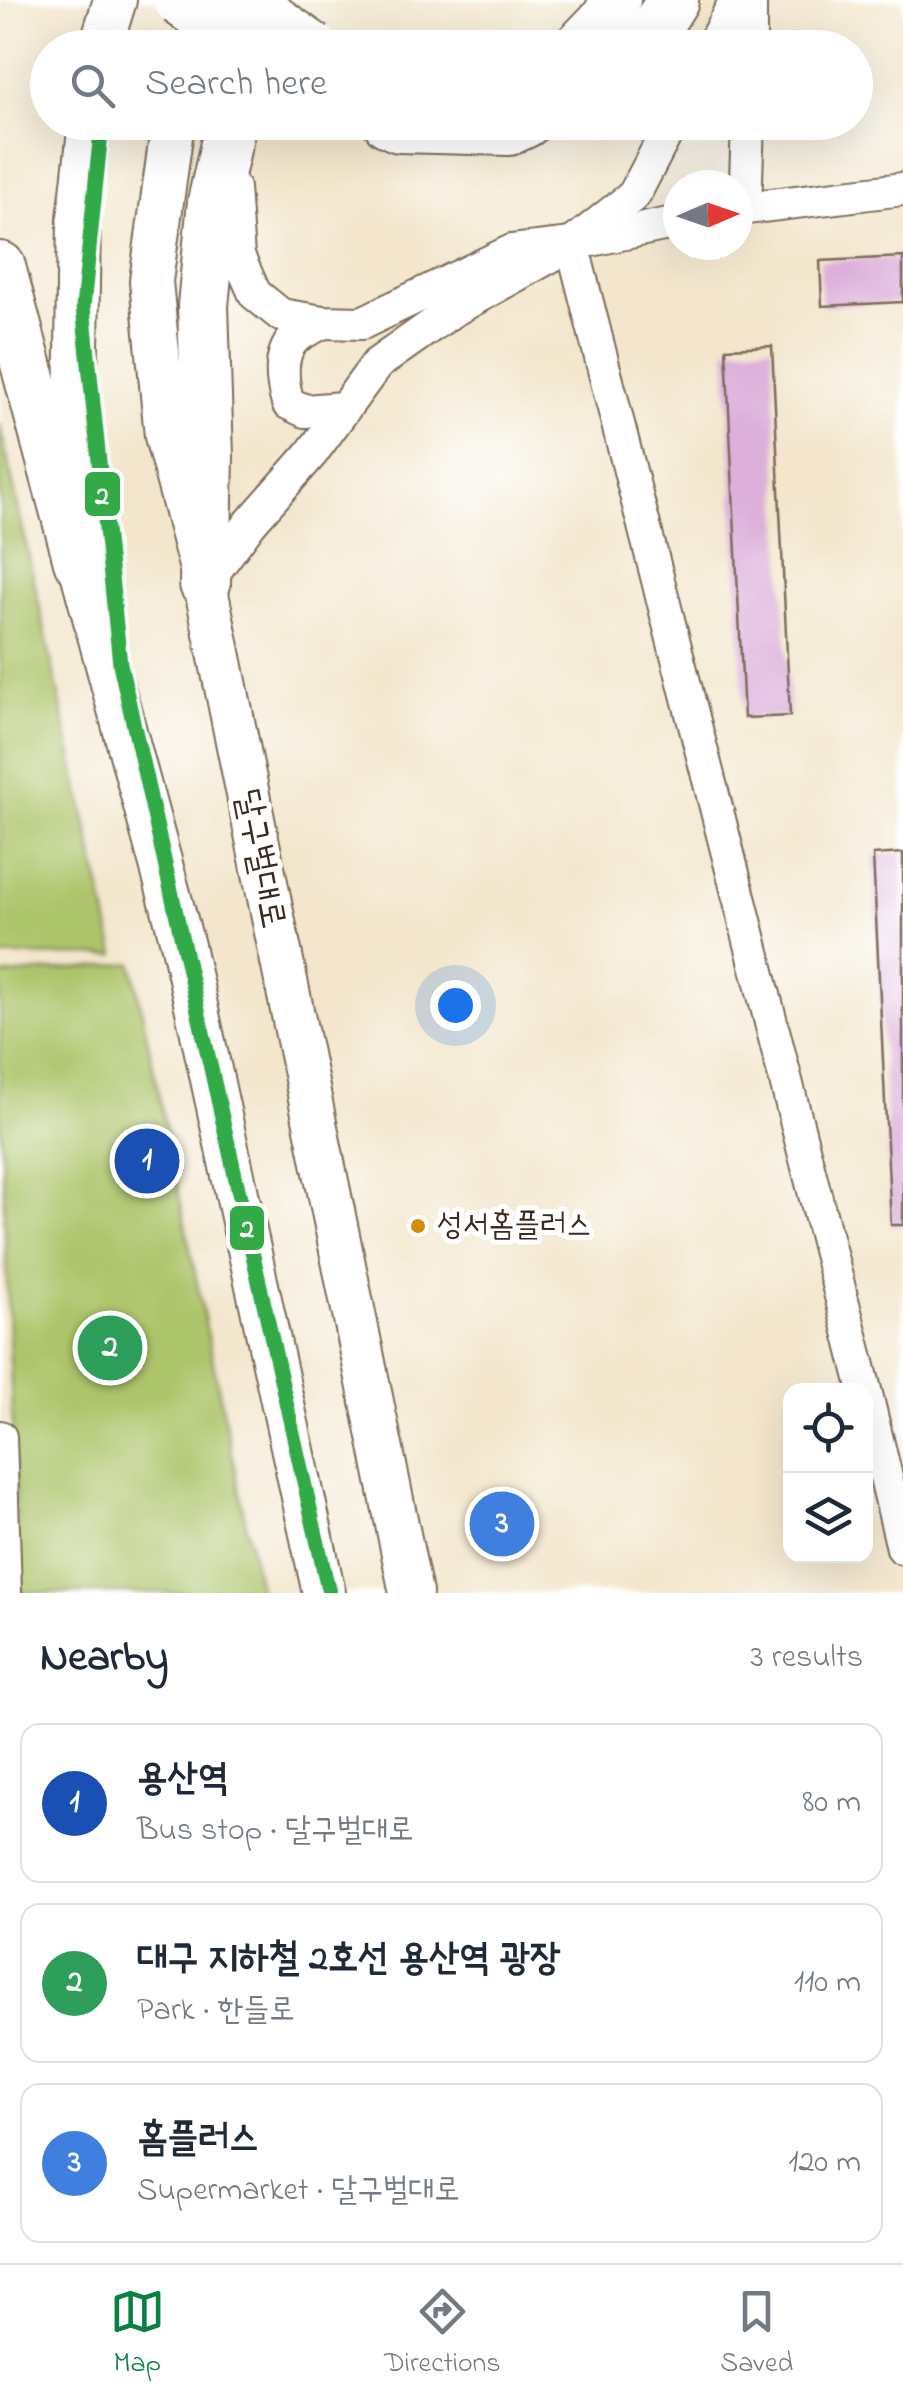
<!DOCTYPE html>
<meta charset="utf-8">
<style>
:root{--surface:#fff;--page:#f6f6f7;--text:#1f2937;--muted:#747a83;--line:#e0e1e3;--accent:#0b8043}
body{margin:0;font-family:"Indie Flower","Poor Story",sans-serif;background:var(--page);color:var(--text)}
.controls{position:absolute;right:30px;bottom:30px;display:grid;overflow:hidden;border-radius:20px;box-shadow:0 10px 40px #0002}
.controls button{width:90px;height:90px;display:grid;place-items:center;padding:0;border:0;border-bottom:2px solid var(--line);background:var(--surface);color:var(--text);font:50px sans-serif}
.compass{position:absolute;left:663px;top:170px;width:90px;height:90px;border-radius:50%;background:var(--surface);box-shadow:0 10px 40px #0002;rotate:88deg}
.you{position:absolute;left:455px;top:1005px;width:35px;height:35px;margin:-25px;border:8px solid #fff;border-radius:50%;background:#1a73e8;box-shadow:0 0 0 15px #1a73e833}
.badge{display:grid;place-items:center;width:65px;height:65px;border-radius:50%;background:var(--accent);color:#fff;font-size:32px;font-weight:700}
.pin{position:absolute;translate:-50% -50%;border:5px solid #fff;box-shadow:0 2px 10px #0006}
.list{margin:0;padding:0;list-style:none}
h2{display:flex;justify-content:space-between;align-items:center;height:130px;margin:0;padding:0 40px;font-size:42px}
h2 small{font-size:32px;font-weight:400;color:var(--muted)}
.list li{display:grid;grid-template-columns:65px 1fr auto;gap:30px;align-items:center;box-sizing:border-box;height:160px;margin:0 20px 20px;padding:0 20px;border:2px solid var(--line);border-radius:20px}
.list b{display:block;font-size:38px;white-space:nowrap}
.list p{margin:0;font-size:32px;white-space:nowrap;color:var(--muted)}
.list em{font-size:32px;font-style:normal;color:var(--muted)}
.icon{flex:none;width:55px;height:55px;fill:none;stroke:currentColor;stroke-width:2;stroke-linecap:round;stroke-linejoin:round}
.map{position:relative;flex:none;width:903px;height:1593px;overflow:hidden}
.search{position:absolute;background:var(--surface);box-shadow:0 10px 40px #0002;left:30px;right:30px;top:30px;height:110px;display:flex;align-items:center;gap:25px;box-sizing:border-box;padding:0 35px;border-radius:55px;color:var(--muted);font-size:38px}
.sheet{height:670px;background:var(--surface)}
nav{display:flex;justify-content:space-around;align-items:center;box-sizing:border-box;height:140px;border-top:2px solid var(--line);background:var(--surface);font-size:28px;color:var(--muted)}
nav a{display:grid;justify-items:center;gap:5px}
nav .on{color:var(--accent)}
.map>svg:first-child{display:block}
.green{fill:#adc56b;stroke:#747844;stroke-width:2.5}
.building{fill:#ddb0db}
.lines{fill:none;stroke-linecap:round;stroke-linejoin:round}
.minor-casing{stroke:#7b6c5b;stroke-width:36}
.major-casing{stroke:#7b6c5b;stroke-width:46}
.highway-casing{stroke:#7b6c5b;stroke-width:54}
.minor{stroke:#fff;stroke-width:32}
.major{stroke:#fff;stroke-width:42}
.highway{stroke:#fff;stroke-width:50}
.highway-bridge-casing{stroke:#7b6c5b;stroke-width:54;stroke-linecap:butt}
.highway-bridge{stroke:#fff;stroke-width:50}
.metro-1-casing{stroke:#fff;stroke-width:22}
.metro-1{stroke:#33aa46;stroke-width:15}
.bus-dot{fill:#d18d06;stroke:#fff;stroke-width:4}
.labels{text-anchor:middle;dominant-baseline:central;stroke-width:10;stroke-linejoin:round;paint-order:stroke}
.bus-label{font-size:32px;fill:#3b2a1e;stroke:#fff;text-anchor:start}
.street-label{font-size:35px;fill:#3b2a1e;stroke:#fff}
.line-badge{stroke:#fff;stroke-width:4}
.badge-label{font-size:28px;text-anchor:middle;font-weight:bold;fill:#fff}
</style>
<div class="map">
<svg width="903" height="1593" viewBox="0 0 903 1593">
<rect width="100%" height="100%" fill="#fff"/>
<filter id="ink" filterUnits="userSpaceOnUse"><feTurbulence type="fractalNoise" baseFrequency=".01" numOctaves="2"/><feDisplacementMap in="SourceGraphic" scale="20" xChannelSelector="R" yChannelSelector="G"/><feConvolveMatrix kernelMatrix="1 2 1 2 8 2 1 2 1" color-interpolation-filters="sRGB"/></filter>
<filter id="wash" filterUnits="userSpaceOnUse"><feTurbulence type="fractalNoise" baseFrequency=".0048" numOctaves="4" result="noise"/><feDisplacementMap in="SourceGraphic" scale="40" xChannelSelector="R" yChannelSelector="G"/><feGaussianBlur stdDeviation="2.25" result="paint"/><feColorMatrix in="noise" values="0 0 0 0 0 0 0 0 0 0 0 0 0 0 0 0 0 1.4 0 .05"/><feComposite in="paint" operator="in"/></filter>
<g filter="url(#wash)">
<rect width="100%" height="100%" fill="#f3e6cc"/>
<!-- green -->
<g class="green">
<polygon points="0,424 115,955 0,956"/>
<polygon points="132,963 260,1593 19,1593 0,1104 0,976"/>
</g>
<g id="blocks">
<!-- building -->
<g class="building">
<polygon points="903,257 903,302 822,306 820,261"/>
<polygon points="772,346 790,716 744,718 726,348"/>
<polygon points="903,853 903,1225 891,1225 873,855"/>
</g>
</g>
</g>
<g filter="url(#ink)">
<use href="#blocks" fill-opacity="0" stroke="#7b6c5b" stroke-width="2.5"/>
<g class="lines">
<defs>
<g id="minor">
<polyline points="750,0 750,48"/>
<polyline points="711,48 736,0"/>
<polyline points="233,188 238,256 255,294 281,315 323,322 362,323 512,251 572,244 678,222"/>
<polyline points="745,208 748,122"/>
<polyline points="738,209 903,189"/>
<polyline points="572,244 865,1390"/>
<path d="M323,322C315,327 301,332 294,339C278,355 282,384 288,403L305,411L342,408"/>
<polyline points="205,584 251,522 311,454 377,364 452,311 572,244 634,195 672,122"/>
<polyline points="866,1394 903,1548"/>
<polyline points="0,1437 5,1593"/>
</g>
<g id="major">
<polyline points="100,48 115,0"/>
<polyline points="90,122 79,219 76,413 79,561 183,946 324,1593"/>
<polyline points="173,122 151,281 166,436 205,584 411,1593"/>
</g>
<g id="highway">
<polyline points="578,48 608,17 615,0"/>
<polyline points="643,48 673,0"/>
<polyline points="388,122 399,127 509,130 526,122"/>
<polyline points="0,267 79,561"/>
<polyline points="205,584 208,457 203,306 213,202 231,122"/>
</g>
</defs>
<!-- minor casing -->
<use href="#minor" class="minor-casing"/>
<!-- major casing -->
<use href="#major" class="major-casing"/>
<!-- highway casing -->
<use href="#highway" class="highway-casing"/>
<!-- minor -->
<use href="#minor" class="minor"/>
<!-- major -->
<use href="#major" class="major"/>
<!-- highway -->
<use href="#highway" class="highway"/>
<defs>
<g id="highway-bridge">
<polyline points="179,0 248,48"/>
<polyline points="245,0 313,48"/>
</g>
</defs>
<!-- highway-bridge casing -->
<use href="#highway-bridge" class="highway-bridge-casing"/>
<!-- highway-bridge -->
<use href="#highway-bridge" class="highway-bridge"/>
<defs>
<polyline id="metro-1" points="102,122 83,307 120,664 329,1593"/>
</defs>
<!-- metro-1 casing -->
<use href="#metro-1" class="metro-1-casing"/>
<!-- metro-1 -->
<use href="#metro-1" class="metro-1"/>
</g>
</g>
<!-- markers -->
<circle class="bus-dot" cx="418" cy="1226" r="9"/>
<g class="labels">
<!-- bus labels -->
<g class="bus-label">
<text x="437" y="1226">성서홈플러스</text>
</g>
<!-- street labels -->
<g class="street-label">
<text transform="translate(259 859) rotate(79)">달구벌대로</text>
</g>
</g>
<g class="line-badge">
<rect x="83" y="470" width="39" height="48" rx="10" fill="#33aa46"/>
<rect x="228" y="1204" width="38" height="48" rx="10" fill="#33aa46"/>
</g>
<g class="badge-label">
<text x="102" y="504">2</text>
<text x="247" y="1237">2</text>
</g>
</svg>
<div class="controls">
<button><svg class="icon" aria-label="locate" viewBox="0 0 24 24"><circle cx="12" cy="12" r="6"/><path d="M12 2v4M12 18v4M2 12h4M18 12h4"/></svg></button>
<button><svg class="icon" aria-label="layers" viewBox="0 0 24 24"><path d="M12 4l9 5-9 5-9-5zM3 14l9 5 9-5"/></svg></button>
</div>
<svg class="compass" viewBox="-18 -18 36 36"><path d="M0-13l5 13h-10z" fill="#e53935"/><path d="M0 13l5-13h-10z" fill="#747a83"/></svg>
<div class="you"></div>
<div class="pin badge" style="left:147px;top:1161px;background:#1a4fb4">1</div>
<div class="pin badge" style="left:110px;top:1348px;background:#2e9e5b">2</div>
<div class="pin badge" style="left:502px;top:1524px;background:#3f7fe0">3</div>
<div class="search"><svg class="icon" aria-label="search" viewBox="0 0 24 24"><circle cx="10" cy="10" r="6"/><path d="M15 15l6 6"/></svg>Search here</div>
</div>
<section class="sheet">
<h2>Nearby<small>3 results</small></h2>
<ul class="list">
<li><span class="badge" style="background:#1a4fb4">1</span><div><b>용산역</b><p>Bus stop · 달구벌대로</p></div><em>80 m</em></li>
<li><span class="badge" style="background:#2e9e5b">2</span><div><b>대구 지하철 2호선 용산역 광장</b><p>Park · 한들로</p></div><em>110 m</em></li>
<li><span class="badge" style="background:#3f7fe0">3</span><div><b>홈플러스</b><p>Supermarket · 달구벌대로</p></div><em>120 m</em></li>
</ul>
</section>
<nav>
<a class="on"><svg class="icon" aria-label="map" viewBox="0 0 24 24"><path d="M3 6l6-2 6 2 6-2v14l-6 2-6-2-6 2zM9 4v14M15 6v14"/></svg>Map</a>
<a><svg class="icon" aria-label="directions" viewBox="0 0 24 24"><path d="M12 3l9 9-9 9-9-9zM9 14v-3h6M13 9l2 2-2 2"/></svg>Directions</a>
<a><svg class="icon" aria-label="saved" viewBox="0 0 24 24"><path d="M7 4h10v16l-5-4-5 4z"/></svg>Saved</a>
</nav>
